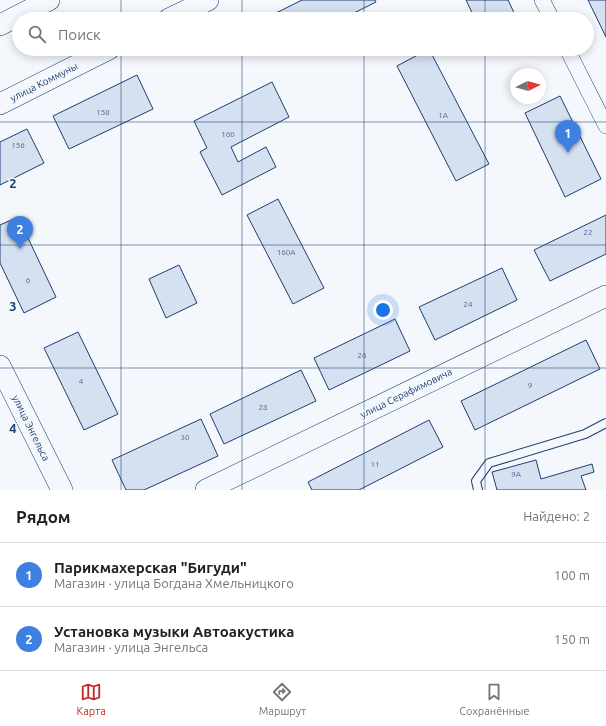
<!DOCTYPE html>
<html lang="ru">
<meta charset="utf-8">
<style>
:root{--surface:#fff;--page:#f2f2f2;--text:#202124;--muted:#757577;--line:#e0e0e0;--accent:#c62828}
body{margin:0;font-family:Ubuntu,sans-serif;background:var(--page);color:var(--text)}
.compass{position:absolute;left:510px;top:68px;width:36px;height:36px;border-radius:50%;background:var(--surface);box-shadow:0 2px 10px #0003;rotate:85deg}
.you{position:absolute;left:383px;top:310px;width:14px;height:14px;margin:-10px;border:3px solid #fff;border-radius:50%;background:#1a73e8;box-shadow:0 0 0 6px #1a73e833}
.badge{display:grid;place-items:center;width:26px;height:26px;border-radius:50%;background:var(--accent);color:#fff;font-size:13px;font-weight:700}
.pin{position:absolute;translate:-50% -33px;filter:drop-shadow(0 1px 2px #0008)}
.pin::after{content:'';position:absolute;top:21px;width:14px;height:12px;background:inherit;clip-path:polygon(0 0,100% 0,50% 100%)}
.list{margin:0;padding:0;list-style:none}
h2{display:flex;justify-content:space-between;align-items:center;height:52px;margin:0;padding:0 16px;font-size:17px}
h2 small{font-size:13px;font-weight:400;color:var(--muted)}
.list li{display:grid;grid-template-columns:26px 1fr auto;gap:12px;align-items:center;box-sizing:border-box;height:64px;padding:0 16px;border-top:1px solid var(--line)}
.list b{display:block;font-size:15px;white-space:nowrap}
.list p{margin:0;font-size:13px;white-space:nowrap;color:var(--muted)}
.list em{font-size:13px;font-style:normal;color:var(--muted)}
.icon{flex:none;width:22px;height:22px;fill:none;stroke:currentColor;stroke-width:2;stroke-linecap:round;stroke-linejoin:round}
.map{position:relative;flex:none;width:606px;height:490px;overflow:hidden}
.search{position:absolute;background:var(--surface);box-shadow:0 2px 10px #0003;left:12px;right:12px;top:12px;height:44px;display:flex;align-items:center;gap:10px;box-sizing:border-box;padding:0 14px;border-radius:22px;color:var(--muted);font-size:15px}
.sheet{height:180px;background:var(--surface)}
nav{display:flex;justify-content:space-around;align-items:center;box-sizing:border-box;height:56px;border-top:1px solid var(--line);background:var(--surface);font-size:11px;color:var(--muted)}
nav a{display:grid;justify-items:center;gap:2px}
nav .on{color:var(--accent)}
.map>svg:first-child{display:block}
.building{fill:#d5e0f0;stroke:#1d3f73}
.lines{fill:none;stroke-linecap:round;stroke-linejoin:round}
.lane-casing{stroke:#1d3f73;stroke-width:10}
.street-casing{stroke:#1d3f73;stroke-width:16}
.secondary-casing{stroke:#1d3f73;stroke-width:22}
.lane{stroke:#f4f7fb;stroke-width:8}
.street{stroke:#f4f7fb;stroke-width:15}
.secondary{stroke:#f4f7fb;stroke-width:21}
.grid{fill:none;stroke:#1d3f73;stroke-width:1;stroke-opacity:0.55}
.labels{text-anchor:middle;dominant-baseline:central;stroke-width:3;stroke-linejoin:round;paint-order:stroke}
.number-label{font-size:8px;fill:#4b6792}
.street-label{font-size:10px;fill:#1d3f73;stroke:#f4f7fb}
.grid-label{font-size:13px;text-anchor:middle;font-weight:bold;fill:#1d3f73;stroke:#f4f7fb;stroke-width:3;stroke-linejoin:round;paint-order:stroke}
</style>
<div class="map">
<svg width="606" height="490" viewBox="0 0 606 490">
<rect width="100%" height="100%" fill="#f4f7fb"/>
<!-- building -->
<g class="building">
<polygon points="302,0 375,0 376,2 342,19 279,19 276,13"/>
<polygon points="466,0 508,0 517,19 475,19"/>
<polygon points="588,0 606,0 606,37"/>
<polygon points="429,49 489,164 456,181 397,66"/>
<polygon points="137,75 153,109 69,149 53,116"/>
<polygon points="272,82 289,117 231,147 238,162 266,147 276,167 222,195 200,152 207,148 194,121"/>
<polygon points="560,96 601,179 565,197 525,113"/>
<polygon points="27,129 44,163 0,185 0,142"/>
<polygon points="278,199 324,288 293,304 247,215"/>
<polygon points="606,215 606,254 550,281 534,250"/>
<polygon points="18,217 56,297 24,313 0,263 0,225"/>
<polygon points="179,265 197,303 166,318 149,279"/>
<polygon points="502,268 517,300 435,340 419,307"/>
<polygon points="395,319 410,351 329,390 314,358"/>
<polygon points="78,332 118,414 84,430 44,348"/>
<polygon points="586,340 600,369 475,430 461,401"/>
<polygon points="301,370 316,401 224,444 210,414"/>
<polygon points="201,419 218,456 144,490 126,490 112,460"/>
<polygon points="429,420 443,447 359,490 312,490 308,482"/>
<polygon points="536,460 541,479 592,464 594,472 581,476 586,490 497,490 492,472"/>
</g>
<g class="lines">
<defs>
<polyline id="lane" points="478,490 476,481 489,463 585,434 606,423"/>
<g id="street">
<polyline points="542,0 552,19"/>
<polyline points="567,49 606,126"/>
</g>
<g id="secondary">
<polyline points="169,19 208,0"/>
<polyline points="0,25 49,0"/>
<polyline points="0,104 109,49"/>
<polyline points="0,366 62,490"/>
<polyline points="206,490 606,296"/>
</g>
</defs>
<!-- lane casing -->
<use href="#lane" class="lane-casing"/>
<!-- street casing -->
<use href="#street" class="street-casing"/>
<!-- secondary casing -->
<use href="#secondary" class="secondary-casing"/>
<!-- lane -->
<use href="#lane" class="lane"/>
<!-- street -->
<use href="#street" class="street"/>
<!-- secondary -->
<use href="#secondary" class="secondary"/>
</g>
<!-- grid -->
<path class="grid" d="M121,0V19M242,0V19M364,0V19M485,0V19M121,49V490M242,49V490M364,49V490M485,49V490M0,122H606M0,245H606M0,368H606"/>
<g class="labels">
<!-- number labels -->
<g class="number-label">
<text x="103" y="112">158</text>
<text x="443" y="115">1А</text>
<text x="228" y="134">160</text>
<text x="18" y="145">156</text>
<text x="588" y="232">22</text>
<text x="286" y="252">160А</text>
<text x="28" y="280">6</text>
<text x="468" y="304">24</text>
<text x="362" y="355">26</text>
<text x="81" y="381">4</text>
<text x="530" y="385">9</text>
<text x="263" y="407">28</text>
<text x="185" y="437">30</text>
<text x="375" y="464">11</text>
<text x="516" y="474">9А</text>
</g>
<!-- street labels -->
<g class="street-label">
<text transform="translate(44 82) rotate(-27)">улица Коммуны</text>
<text transform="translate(406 393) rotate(-26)">улица Серафимовича</text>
<text transform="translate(31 428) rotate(64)">улица Энгельса</text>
</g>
</g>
<g class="grid-label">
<text x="13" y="188">2</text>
<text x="13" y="311">3</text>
<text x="13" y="433">4</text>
</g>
</svg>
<svg class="compass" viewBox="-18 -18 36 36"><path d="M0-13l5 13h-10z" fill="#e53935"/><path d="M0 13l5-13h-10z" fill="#757577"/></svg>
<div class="you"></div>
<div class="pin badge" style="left:568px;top:153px;background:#3f7fe0">1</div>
<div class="pin badge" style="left:20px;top:249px;background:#3f7fe0">2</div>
<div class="search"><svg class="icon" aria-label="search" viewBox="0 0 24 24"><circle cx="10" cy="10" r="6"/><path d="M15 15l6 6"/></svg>Поиск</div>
</div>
<section class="sheet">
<h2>Рядом<small>Найдено: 2</small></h2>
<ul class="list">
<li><span class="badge" style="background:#3f7fe0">1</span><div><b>Парикмахерская &quot;Бигуди&quot;</b><p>Магазин · улица Богдана Хмельницкого</p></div><em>100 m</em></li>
<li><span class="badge" style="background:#3f7fe0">2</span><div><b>Установка музыки Автоакустика</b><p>Магазин · улица Энгельса</p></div><em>150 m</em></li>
</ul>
</section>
<nav>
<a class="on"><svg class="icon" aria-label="map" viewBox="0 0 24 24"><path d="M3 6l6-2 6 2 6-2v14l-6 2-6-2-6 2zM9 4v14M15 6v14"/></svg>Карта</a>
<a><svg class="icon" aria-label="directions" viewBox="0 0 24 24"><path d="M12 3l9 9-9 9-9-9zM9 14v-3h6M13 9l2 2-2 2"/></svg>Маршрут</a>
<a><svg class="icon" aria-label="saved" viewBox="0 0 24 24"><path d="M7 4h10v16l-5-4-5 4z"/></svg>Сохранённые</a>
</nav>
